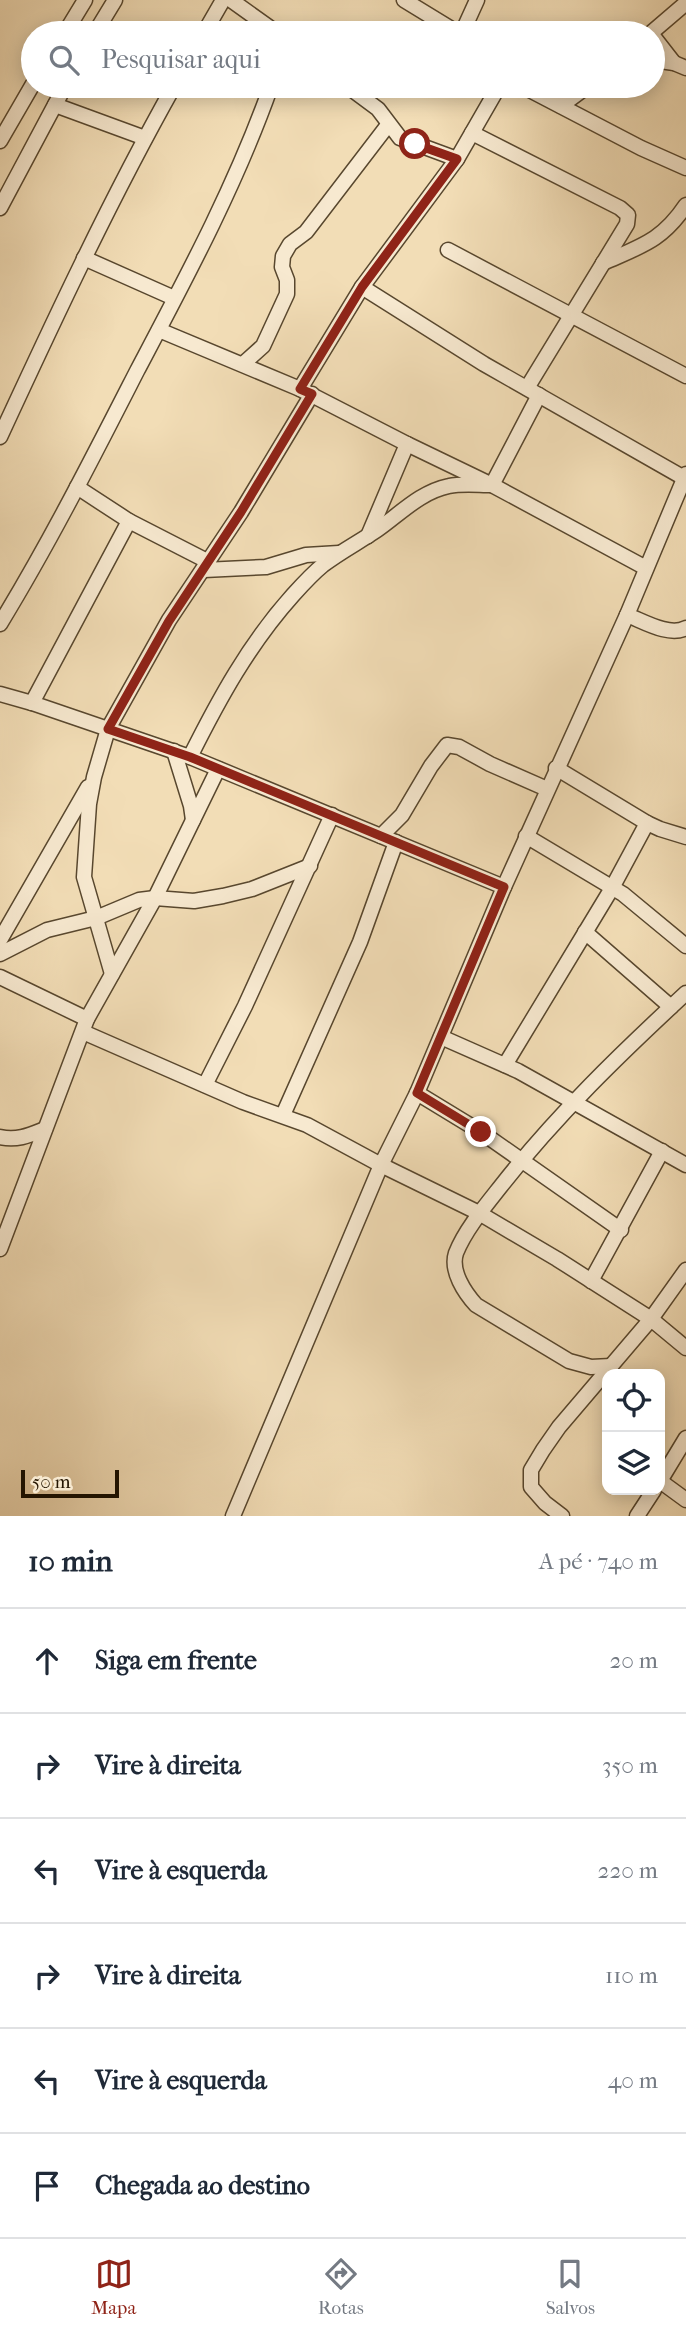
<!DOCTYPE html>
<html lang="pt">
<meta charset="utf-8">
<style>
:root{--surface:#fff;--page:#f2f2f3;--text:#1f2937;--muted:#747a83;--line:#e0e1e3;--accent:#8f2418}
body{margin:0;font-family:"IM FELL French Canon",serif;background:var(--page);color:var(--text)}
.controls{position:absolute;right:21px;bottom:21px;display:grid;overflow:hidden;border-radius:14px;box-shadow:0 4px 18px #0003}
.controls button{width:63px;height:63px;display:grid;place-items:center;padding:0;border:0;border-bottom:2px solid var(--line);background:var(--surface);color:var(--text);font:35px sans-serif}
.scale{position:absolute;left:21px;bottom:18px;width:98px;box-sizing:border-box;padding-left:7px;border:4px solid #241501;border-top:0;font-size:19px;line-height:24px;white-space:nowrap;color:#241501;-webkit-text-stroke:5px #f7e9d0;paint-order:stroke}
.stop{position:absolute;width:21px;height:21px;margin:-16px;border:5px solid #8f2418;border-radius:50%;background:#fff}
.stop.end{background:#8f2418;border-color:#fff;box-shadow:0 2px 7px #0008}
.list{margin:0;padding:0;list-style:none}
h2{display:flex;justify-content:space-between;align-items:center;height:91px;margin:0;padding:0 28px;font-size:30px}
h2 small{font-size:23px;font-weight:400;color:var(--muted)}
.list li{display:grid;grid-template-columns:46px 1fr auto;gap:21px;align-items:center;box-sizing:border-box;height:105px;padding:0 28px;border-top:2px solid var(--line)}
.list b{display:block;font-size:26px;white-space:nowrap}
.list em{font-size:23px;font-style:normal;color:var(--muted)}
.icon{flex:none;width:38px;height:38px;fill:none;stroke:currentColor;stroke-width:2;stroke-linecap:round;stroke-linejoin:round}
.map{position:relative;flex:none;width:686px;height:1516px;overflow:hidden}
.search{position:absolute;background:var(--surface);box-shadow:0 4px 18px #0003;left:21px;right:21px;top:21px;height:77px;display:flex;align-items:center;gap:18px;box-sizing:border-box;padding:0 24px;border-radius:38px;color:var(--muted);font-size:26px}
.sheet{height:721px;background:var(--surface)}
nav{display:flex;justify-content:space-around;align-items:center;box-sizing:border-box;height:98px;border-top:2px solid var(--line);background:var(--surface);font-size:19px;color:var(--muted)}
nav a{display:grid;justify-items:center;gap:4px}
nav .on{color:var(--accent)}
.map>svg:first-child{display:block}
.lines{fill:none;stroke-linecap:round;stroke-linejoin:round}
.minor-casing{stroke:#58472e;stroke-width:17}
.minor{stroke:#f7e9d0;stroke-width:14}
.route{stroke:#8f2418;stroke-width:9}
</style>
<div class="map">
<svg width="686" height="1516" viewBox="0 0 686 1516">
<rect width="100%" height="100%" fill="#f2ddb6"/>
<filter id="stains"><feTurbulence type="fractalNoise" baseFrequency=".00286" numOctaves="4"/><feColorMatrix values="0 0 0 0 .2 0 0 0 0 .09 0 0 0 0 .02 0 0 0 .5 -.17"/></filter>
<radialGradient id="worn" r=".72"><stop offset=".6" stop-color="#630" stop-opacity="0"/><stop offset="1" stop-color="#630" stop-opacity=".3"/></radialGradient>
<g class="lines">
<defs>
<g id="minor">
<polyline points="231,0 277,33"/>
<polyline points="404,0 458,33"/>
<polyline points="65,33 85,0"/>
<polyline points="95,33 115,0"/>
<polyline points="204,33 223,0"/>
<polyline points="462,33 477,0"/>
<polyline points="651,33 686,3"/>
<polyline points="653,36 674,63"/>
<polyline points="653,60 674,63 686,68"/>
<polyline points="347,86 378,109 400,138 457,159 499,86"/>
<polyline points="522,86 641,148 686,168"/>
<polyline points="55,105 145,138"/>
<polyline points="561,106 588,86"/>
<polyline points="472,133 620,208 628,215 627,224 527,388"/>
<polyline points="0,141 33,84"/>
<polyline points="0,208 65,86"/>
<polyline points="448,250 686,376"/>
<polyline points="84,258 174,298"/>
<path d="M603,263C641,246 662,241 686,205"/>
<polyline points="362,287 484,364 684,478"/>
<polyline points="159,330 300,389 407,444 492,485 646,568"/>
<polyline points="243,364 263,346 287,294 287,280 282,267 283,256 290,244 306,232 388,125"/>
<polyline points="300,389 362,287 457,159"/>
<path d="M0,437C55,318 110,200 174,86"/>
<polyline points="77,487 129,521 209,562"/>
<polyline points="368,536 407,444"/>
<polyline points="204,570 266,567 306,555 339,553"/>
<path d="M627,615C643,621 669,637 686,628"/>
<path d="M0,624C50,542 93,457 137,371C186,278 236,185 271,86"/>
<polyline points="0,694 32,703 190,757 504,887"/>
<polyline points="32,703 129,521"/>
<polyline points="174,751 191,806 193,820"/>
<path d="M190,757C219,699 249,644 293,595C302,585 312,574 323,565C340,552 359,542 377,530C400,514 420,492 449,486C462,483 478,485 492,485L539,395"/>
<polyline points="556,768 647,823 660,829 686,837"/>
<polyline points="381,836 402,815 431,766 447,745 459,747 490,764 547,789"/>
<polyline points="526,836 623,894 686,946"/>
<polyline points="585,932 671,1007"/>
<polyline points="0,940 88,787"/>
<polyline points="0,954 47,930 96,918 139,900 155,898 194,901 223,896 252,889 310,866"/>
<polyline points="112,974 84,877 89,804 94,777 108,729 169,620 241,512 312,394"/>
<polyline points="0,977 87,1019"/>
<polyline points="83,1032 243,1102 307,1125 381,1165 479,1213 557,1259 651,1319 686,1348"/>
<polyline points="441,1037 518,1071 686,1165"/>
<polyline points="505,1065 612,888 647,823"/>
<polyline points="205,1085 245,1006 332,815"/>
<polyline points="417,1093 481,1132 621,1230"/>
<polyline points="283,1115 360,942 396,842"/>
<path d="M0,1137C17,1141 30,1135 45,1129"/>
<polyline points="0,1249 87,1019 155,898 218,769"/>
<polyline points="591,1281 662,1151"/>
<path d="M611,1366L591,1367L569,1361L476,1305C465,1293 450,1271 456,1253C465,1230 486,1205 501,1186C556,1116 620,1054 686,993"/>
<polyline points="660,1481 686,1438"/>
<polyline points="660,1481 686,1500"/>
<polyline points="233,1516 381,1165 417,1093 504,887 627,615 686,474"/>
<polyline points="562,1516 545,1503 531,1487 531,1470 543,1450 559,1427 651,1319 686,1270"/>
<polyline points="637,1516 654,1490"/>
</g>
</defs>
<!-- minor casing -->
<use href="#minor" class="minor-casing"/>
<!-- minor -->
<use href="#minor" class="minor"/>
</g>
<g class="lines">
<!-- route -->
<polyline class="route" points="415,144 457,159 362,287 300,389 312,394 241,512 169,621 108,729 190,757 504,887 417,1093 481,1132"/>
</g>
<rect width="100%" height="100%" filter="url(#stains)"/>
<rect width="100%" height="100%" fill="url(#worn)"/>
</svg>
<div class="controls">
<button><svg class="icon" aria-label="locate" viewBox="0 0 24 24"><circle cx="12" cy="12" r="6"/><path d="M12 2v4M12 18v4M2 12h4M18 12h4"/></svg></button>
<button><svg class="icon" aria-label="layers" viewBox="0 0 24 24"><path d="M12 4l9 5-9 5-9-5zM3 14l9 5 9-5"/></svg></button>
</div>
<div class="scale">50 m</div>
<div class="stop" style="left:415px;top:144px"></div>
<div class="stop end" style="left:481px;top:1132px"></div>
<div class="search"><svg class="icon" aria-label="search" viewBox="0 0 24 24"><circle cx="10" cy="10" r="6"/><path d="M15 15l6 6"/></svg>Pesquisar aqui</div>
</div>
<section class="sheet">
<h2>10 min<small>A pé · 740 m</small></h2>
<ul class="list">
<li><svg class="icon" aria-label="ahead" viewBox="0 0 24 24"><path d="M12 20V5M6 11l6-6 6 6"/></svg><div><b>Siga em frente</b></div><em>20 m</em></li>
<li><svg class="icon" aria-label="right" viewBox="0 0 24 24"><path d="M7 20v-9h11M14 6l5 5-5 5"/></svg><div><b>Vire à direita</b></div><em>350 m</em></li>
<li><svg class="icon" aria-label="left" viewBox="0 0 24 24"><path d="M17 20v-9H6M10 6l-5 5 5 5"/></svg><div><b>Vire à esquerda</b></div><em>220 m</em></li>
<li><svg class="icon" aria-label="right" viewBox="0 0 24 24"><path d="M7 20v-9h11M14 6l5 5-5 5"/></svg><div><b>Vire à direita</b></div><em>110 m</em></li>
<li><svg class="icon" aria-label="left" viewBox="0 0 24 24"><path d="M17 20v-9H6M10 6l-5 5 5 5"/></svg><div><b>Vire à esquerda</b></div><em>40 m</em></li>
<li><svg class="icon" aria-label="arrive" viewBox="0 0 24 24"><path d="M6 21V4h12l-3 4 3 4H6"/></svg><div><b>Chegada ao destino</b></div></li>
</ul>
</section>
<nav>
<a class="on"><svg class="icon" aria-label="map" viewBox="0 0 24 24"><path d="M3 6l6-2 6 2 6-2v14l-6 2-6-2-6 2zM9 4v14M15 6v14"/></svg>Mapa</a>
<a><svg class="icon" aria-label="directions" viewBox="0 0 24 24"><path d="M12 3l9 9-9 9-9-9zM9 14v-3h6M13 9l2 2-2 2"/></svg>Rotas</a>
<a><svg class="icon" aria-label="saved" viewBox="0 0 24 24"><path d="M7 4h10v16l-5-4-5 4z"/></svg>Salvos</a>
</nav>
